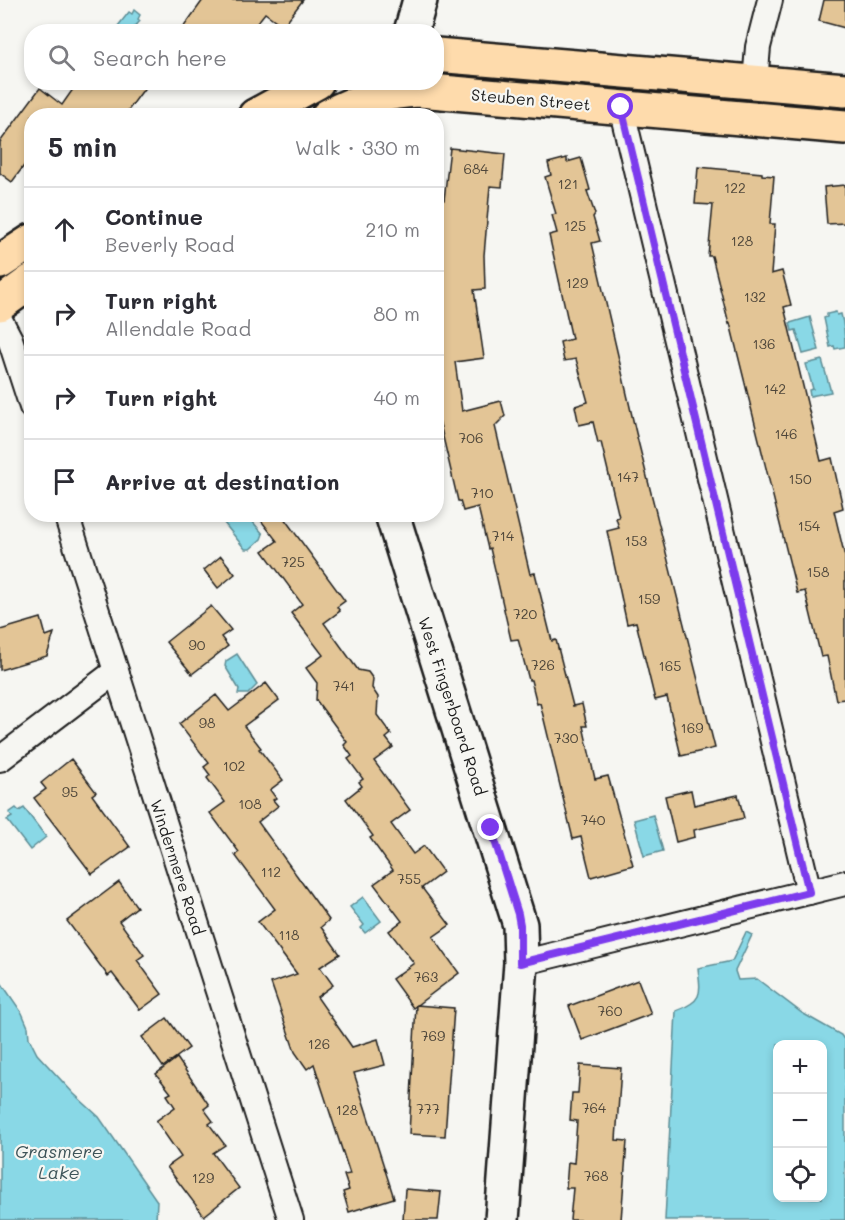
<!DOCTYPE html>
<meta charset="utf-8">
<style>
:root{--surface:#fff;--page:#f2f2f3;--text:#2b2b33;--muted:#7c7c81;--line:#e1e1e2}
body{margin:0;font-family:Mali,sans-serif;background:var(--page);color:var(--text)}
.controls{position:absolute;right:18px;bottom:18px;display:grid;overflow:hidden;border-radius:12px;box-shadow:0 3px 9px #0003}
.controls button{width:54px;height:54px;display:grid;place-items:center;padding:0;border:0;border-bottom:2px solid var(--line);background:var(--surface);color:var(--text);font:30px sans-serif}
.stop{position:absolute;width:18px;height:18px;margin:-14px;border:4px solid #7c3aed;border-radius:50%;background:#fff}
.stop.end{background:#7c3aed;border-color:#fff;box-shadow:0 2px 6px #0008}
.list{margin:0;padding:0;list-style:none}
h2{display:flex;justify-content:space-between;align-items:center;height:78px;margin:0;padding:0 24px;font-size:26px}
h2 small{font-size:20px;font-weight:400;color:var(--muted)}
.list li{display:grid;grid-template-columns:39px 1fr auto;gap:18px;align-items:center;box-sizing:border-box;height:84px;padding:0 24px;border-top:2px solid var(--line)}
.list b{display:block;font-size:22px;white-space:nowrap}
.list p{margin:0;font-size:20px;white-space:nowrap;color:var(--muted)}
.list em{font-size:20px;font-style:normal;color:var(--muted)}
.icon{flex:none;width:33px;height:33px;fill:none;stroke:currentColor;stroke-width:2;stroke-linecap:round;stroke-linejoin:round}
.map{position:relative;flex:none;width:845px;height:1220px;overflow:hidden}
.search{position:absolute;background:var(--surface);box-shadow:0 3px 9px #0003;left:24px;top:24px;width:420px;height:66px;display:flex;align-items:center;gap:15px;box-sizing:border-box;padding:0 21px;border-radius:24px;color:var(--muted);font-size:22px}
.panel{position:absolute;background:var(--surface);box-shadow:0 3px 9px #0003;left:24px;top:108px;width:420px;height:414px;border-radius:24px}
.map>svg:first-child{display:block}
.water{fill:#89d8e6;stroke:#5d8d95;stroke-width:1.5;fill-rule:evenodd}
.building{fill:#e3c596;stroke:#1c1c1c;stroke-width:1.5}
.lines{fill:none;stroke-linecap:round;stroke-linejoin:round}
.street-casing{stroke:#1c1c1c;stroke-width:28}
.secondary-casing{stroke:#1c1c1c;stroke-width:38}
.primary-casing{stroke:#1c1c1c;stroke-width:38}
.street{stroke:#f6f6f2;stroke-width:24}
.secondary{stroke:#f6f6f2;stroke-width:33}
.primary{stroke:#fedbac;stroke-width:33}
.route{stroke:#7c3aed;stroke-width:8}
.labels{text-anchor:middle;dominant-baseline:central;stroke-width:4.5;stroke-linejoin:round;paint-order:stroke}
.number-label{font-size:14px;fill:#4e463a}
.street-label{font-size:16px;fill:#1c1c1c;stroke:#f6f6f2}
.water-label{font-size:18px;font-style:italic;fill:#3d5459;stroke:#f6f6f2}
</style>
<div class="map">
<svg width="845" height="1220" viewBox="0 0 845 1220">
<rect width="100%" height="100%" fill="#f6f6f2"/>
<filter id="ink" filterUnits="userSpaceOnUse"><feTurbulence type="fractalNoise" baseFrequency=".0167" numOctaves="2"/><feDisplacementMap in="SourceGraphic" scale="12" xChannelSelector="R" yChannelSelector="G"/><feConvolveMatrix kernelMatrix="1 2 1 2 8 2 1 2 1" color-interpolation-filters="sRGB"/></filter>
<g filter="url(#ink)">
<!-- water -->
<g class="water">
<polygon points="134,10 140,15 138,19 140,21 131,31 114,31 129,12 132,14"/>
<path d="M836,312L837,315L841,314C844,325 845,337 845,347L835,349L834,346L830,347L824,318L827,317V314Z"/>
<polygon points="810,317 819,350 803,354 796,330 792,331 790,323"/>
<polygon points="822,360 831,392 810,396 809,390 813,389 806,364"/>
<polygon points="226,515 247,515 263,534 261,539 250,549 245,549 224,523 226,521"/>
<polygon points="237,654 257,685 248,694 238,694 239,689 225,666 226,661"/>
<polygon points="16,808 19,811 24,808 46,837 30,850 7,820 12,817 9,813"/>
<polygon points="653,815 663,851 644,856 634,820"/>
<polygon points="363,897 381,921 365,933 361,928 364,925 350,907"/>
<path d="M746,932L752,935L735,971L738,980L757,979L802,1013L841,1035L845,1041V1220H665L676,1011C703,1001 701,994 698,968L732,961ZM778,1044H822V1198H778Z"/>
<polygon points="0,981 22,1013 28,1027 29,1038 37,1054 74,1094 99,1117 157,1201 156,1220 0,1220"/>
</g>
<!-- building -->
<g class="building">
<polygon points="203,0 303,0 283,26 265,13 250,32 180,32"/>
<polygon points="824,0 845,0 845,28 819,21"/>
<polygon points="78,82 149,82 124,116 32,116 32,155 12,182 0,173 0,142 40,88 62,105"/>
<polygon points="450,148 505,154 502,187 490,186 484,255 485,289 474,290 484,358 455,362 462,411 501,401 505,416 495,426 530,574 535,573 552,641 556,640 573,706 582,704 587,726 583,726 595,779 608,776 633,865 591,877 581,837 573,839 540,703 537,704 531,680 529,680 518,639 511,640 490,548 488,549 478,507 463,511 460,501 458,501 436,407 436,199 444,200"/>
<polygon points="567,158 567,162 581,158 590,190 587,191 595,214 593,217 600,241 592,243 636,433 715,748 681,756 667,697 655,700 636,622 627,624 607,531 619,528 616,518 619,517 601,442 598,443 593,422 579,425 575,406 588,402 576,359 564,361 560,342 572,339 549,235 557,233 552,215 556,214 545,177 551,175 548,163"/>
<polygon points="698,167 762,173 762,175 774,176 770,224 775,224 771,274 782,271 791,305 784,307 821,461 832,458 843,508 834,511 845,557 845,699 836,700 827,656 821,657 805,591 797,593 730,323 729,324 712,256 708,256 713,205 695,204"/>
<polygon points="845,185 845,223 827,224 824,187"/>
<polygon points="256,514 281,514 345,601 337,607 340,611 324,623 358,670 368,672 373,679 372,688 378,697 377,715 391,734 386,738 393,747 374,761 410,810 391,824 413,854 424,846 443,872 422,888 450,925 433,937 459,973 413,1008 392,979 414,963 389,931 402,921 374,884 393,870 370,838 373,836 346,799 362,786 359,782 363,779 348,759 352,756 344,745 347,742 316,700 317,683 306,668 323,655 291,613 302,604 263,551 277,541"/>
<polygon points="221,556 235,574 218,588 204,570"/>
<polygon points="211,606 231,630 221,637 228,646 192,674 166,642"/>
<polygon points="41,618 46,636 54,633 47,656 0,670 0,630"/>
<polygon points="266,683 279,700 244,726 261,748 259,749 283,780 270,790 276,798 273,800 278,806 258,822 329,920 321,927 340,954 320,967 333,985 317,997 352,1047 378,1039 385,1065 354,1073 394,1198 349,1212 343,1192 349,1190 344,1175 350,1174 314,1064 307,1069 295,1052 271,983 297,974 258,922 275,909 235,855 239,852 210,813 225,802 207,778 210,775 204,767 209,763 179,724 216,695 229,711"/>
<polygon points="71,759 96,792 92,795 130,847 92,874 34,798 46,789 41,783"/>
<polygon points="691,790 694,805 738,795 744,818 694,830 695,837 676,842 665,796"/>
<polygon points="119,882 137,907 119,921 144,955 137,960 162,994 140,1010 112,973 108,976 67,921"/>
<polygon points="638,980 651,1014 582,1040 569,1006"/>
<polygon points="416,1005 454,1008 445,1136 409,1134"/>
<polygon points="167,1018 189,1048 163,1067 142,1037"/>
<polygon points="177,1058 209,1105 204,1109 213,1121 209,1124 225,1145 213,1153 239,1188 204,1216 167,1167 181,1157 156,1121 175,1107 167,1095 171,1093 156,1074"/>
<polygon points="580,1065 621,1068 616,1140 627,1141 621,1220 570,1220 573,1188 566,1188 568,1162 574,1163 577,1121 570,1120 572,1093 578,1093"/>
<polygon points="405,1189 441,1192 438,1220 403,1220"/>
</g>
<g class="lines">
<defs>
<g id="street">
<polyline points="755,82 758,47 770,0"/>
<polyline points="621,107 809,892"/>
<polyline points="0,320 10,339 32,407"/>
<polyline points="66,514 291,1220"/>
<polyline points="0,759 116,671"/>
<polyline points="521,963 845,883"/>
</g>
<g id="secondary">
<polyline points="411,32 420,0"/>
<polyline points="392,514 520,925 521,963 502,1220"/>
</g>
<g id="primary">
<polyline points="436,55 845,90"/>
<polyline points="255,116 317,82"/>
<path d="M328,116C356,101 388,91 419,90L845,127"/>
<polyline points="0,262 32,241"/>
<polyline points="0,304 32,281"/>
</g>
</defs>
<!-- street casing -->
<use href="#street" class="street-casing"/>
<!-- secondary casing -->
<use href="#secondary" class="secondary-casing"/>
<!-- primary casing -->
<use href="#primary" class="primary-casing"/>
<!-- street -->
<use href="#street" class="street"/>
<!-- secondary -->
<use href="#secondary" class="secondary"/>
<!-- primary -->
<use href="#primary" class="primary"/>
</g>
</g>
<g class="lines" filter="url(#ink)">
<!-- route -->
<polyline class="route" points="491,828 518,914 520,925 520,963 809,892 621,107"/>
</g>
<g class="labels">
<!-- number labels -->
<g class="number-label">
<text x="476" y="168">684</text>
<text x="568" y="183">121</text>
<text x="735" y="187">122</text>
<text x="575" y="225">125</text>
<text x="742" y="240">128</text>
<text x="577" y="282">129</text>
<text x="755" y="296">132</text>
<text x="764" y="343">136</text>
<text x="775" y="388">142</text>
<text x="786" y="433">146</text>
<text x="471" y="437">706</text>
<text x="628" y="476">147</text>
<text x="800" y="478">150</text>
<text x="482" y="492">710</text>
<text x="809" y="525">154</text>
<text x="503" y="535">714</text>
<text x="636" y="540">153</text>
<text x="293" y="561">725</text>
<text x="818" y="571">158</text>
<text x="649" y="598">159</text>
<text x="525" y="613">720</text>
<text x="197" y="644">90</text>
<text x="543" y="664">726</text>
<text x="670" y="665">165</text>
<text x="344" y="685">741</text>
<text x="207" y="722">98</text>
<text x="692" y="727">169</text>
<text x="566" y="737">730</text>
<text x="234" y="765">102</text>
<text x="70" y="791">95</text>
<text x="250" y="803">108</text>
<text x="593" y="819">740</text>
<text x="271" y="871">112</text>
<text x="409" y="878">755</text>
<text x="289" y="934">118</text>
<text x="426" y="976">763</text>
<text x="610" y="1010">760</text>
<text x="433" y="1035">769</text>
<text x="319" y="1043">126</text>
<text x="594" y="1107">764</text>
<text x="428" y="1108">777</text>
<text x="347" y="1109">128</text>
<text x="596" y="1175">768</text>
<text x="203" y="1177">129</text>
</g>
<!-- street labels -->
<g class="street-label">
<text transform="translate(531 99) rotate(5)">Steuben Street</text>
<text transform="translate(453 706) rotate(72)">West Fingerboard Road</text>
<text transform="translate(178 867) rotate(72)">Windermere Road</text>
</g>
<!-- water labels -->
<g class="water-label">
<text x="59" y="1151">Grasmere<tspan x="59" dy="21">Lake</tspan></text>
</g>
</g>
</svg>
<div class="controls">
<button>+</button>
<button>−</button>
<button><svg class="icon" aria-label="locate" viewBox="0 0 24 24"><circle cx="12" cy="12" r="6"/><path d="M12 2v4M12 18v4M2 12h4M18 12h4"/></svg></button>
</div>
<div class="stop" style="left:621px;top:107px"></div>
<div class="stop end" style="left:491px;top:828px"></div>
<div class="search"><svg class="icon" aria-label="search" viewBox="0 0 24 24"><circle cx="10" cy="10" r="6"/><path d="M15 15l6 6"/></svg>Search here</div>
<section class="panel">
<h2>5 min<small>Walk · 330 m</small></h2>
<ul class="list">
<li><svg class="icon" aria-label="ahead" viewBox="0 0 24 24"><path d="M12 20V5M6 11l6-6 6 6"/></svg><div><b>Continue</b><p>Beverly Road</p></div><em>210 m</em></li>
<li><svg class="icon" aria-label="right" viewBox="0 0 24 24"><path d="M7 20v-9h11M14 6l5 5-5 5"/></svg><div><b>Turn right</b><p>Allendale Road</p></div><em>80 m</em></li>
<li><svg class="icon" aria-label="right" viewBox="0 0 24 24"><path d="M7 20v-9h11M14 6l5 5-5 5"/></svg><div><b>Turn right</b></div><em>40 m</em></li>
<li><svg class="icon" aria-label="arrive" viewBox="0 0 24 24"><path d="M6 21V4h12l-3 4 3 4H6"/></svg><div><b>Arrive at destination</b></div></li>
</ul>
</section>
</div>
